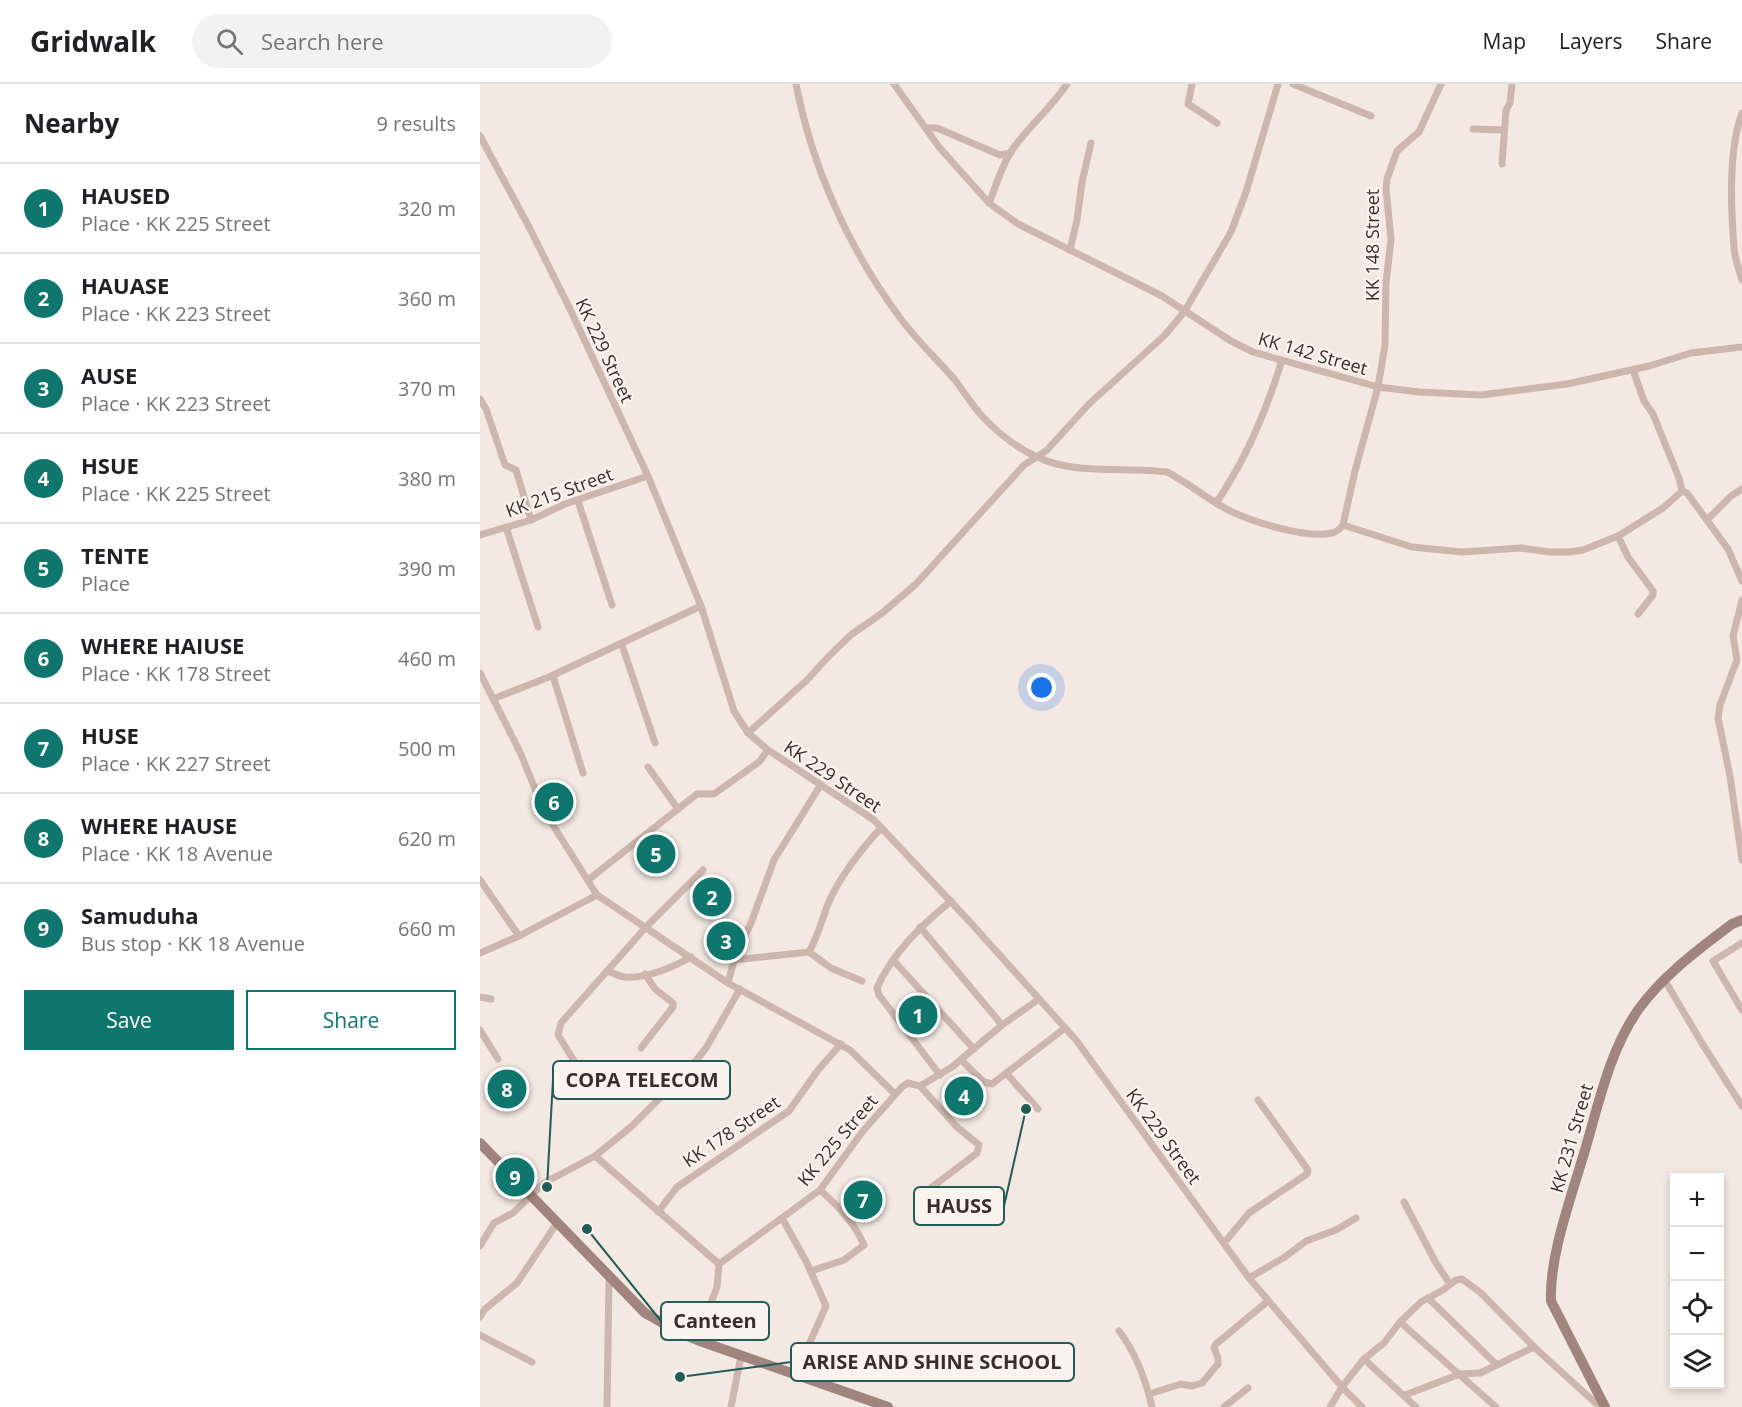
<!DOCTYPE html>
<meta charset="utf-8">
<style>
:root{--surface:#fff;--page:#f2f2f2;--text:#202124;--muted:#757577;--line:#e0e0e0;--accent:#0f766e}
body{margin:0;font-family:"Open Sans",sans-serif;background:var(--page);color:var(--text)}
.controls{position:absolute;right:18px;bottom:18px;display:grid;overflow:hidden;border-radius:0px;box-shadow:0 3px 9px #0003}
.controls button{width:54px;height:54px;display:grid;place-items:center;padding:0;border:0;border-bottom:2px solid var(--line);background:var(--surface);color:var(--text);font:30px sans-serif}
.you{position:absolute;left:562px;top:604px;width:21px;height:21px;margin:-15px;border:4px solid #fff;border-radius:50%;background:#1a73e8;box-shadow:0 0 0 9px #1a73e833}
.badge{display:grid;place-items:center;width:39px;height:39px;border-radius:50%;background:var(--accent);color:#fff;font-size:20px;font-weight:700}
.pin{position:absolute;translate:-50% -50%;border:3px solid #fff;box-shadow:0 2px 6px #0006}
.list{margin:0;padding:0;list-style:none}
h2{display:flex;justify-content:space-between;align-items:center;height:78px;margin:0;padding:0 24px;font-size:26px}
h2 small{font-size:20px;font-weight:400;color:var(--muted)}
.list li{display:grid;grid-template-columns:39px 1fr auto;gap:18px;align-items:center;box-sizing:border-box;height:90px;padding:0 24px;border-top:2px solid var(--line)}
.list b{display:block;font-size:22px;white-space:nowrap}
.list p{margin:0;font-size:20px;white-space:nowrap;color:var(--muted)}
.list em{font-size:20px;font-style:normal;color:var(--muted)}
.actions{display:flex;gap:12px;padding:18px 24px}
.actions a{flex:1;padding:14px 0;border:2px solid var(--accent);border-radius:0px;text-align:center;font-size:21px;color:var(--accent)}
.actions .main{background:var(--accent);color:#fff}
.icon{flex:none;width:33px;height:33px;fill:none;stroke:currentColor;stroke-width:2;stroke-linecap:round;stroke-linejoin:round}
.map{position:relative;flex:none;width:1262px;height:1323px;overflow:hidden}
header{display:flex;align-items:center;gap:36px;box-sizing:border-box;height:84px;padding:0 30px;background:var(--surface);border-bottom:2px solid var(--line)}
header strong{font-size:28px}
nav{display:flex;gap:33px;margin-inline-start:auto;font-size:21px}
.search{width:420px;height:54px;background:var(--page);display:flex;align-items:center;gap:15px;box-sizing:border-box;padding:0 21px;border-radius:33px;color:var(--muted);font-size:22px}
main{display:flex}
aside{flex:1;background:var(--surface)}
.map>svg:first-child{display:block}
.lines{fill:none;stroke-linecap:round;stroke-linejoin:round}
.street{stroke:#ccb6ad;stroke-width:7}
.secondary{stroke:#a0857e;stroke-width:10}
.labels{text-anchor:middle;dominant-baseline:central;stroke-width:4.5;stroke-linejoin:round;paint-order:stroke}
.street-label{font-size:18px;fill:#3a2e2b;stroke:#fbf3ee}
.leader{fill:none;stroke:#215c56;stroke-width:2}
.callout-dot{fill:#215c56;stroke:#fbf3ee;stroke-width:2}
.callout{fill:#fbf3ee;stroke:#215c56;stroke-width:2}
.callout-label{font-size:20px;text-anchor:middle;font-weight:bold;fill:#3a2e2b}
</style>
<header>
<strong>Gridwalk</strong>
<div class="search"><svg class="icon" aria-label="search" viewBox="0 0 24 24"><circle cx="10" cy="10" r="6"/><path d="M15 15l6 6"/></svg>Search here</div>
<nav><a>Map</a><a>Layers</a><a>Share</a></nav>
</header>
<main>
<aside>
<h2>Nearby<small>9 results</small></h2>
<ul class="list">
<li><span class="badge">1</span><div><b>HAUSED</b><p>Place · KK 225 Street</p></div><em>320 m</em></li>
<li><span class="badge">2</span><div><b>HAUASE</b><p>Place · KK 223 Street</p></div><em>360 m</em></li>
<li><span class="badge">3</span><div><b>AUSE</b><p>Place · KK 223 Street</p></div><em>370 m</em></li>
<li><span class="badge">4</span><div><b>HSUE</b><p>Place · KK 225 Street</p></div><em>380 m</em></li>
<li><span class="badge">5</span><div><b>TENTE</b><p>Place</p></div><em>390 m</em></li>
<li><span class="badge">6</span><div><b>WHERE HAIUSE</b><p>Place · KK 178 Street</p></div><em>460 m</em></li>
<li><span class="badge">7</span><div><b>HUSE</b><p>Place · KK 227 Street</p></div><em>500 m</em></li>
<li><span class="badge">8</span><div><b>WHERE HAUSE</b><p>Place · KK 18 Avenue</p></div><em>620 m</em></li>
<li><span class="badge">9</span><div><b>Samuduha</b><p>Bus stop · KK 18 Avenue</p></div><em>660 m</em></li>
</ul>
<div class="actions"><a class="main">Save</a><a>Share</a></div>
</aside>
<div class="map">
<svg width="1262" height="1323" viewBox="0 0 1262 1323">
<rect width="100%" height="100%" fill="#f3e8e2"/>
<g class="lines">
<!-- street -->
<g class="street">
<path d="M316,0C332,83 368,163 418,231C435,255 456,274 475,296C484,308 492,321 502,332C517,348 537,364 557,373C597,392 645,382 687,388C709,399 728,416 750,427C774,438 826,455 852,449C857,448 860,445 863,441L875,387L898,303L905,261L906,199L911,155L906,105L907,95L917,67L939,48L961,0"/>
<polyline points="414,0 459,63 509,119 538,140 682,212 751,257 773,268 898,303 939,308 1001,311 1087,300 1169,282 1211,269 1262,263"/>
<polyline points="712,0 708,20 737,39"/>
<polyline points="813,0 891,32"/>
<path d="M1262,29C1248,67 1251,124 1254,164C1255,175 1259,186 1262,196"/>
<polyline points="447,44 457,44 520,71 531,69"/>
<polyline points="993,45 1024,46"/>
<polyline points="0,52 49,143 89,223 168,392 221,522 254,627 268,649 288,666 394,736 490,838 596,956 769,1194 862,1303 882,1323"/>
<polyline points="1022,80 1026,26 1030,19 1032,0"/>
<path d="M509,119C516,102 522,81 532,66C549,42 571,24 587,0"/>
<polyline points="590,166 597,136 602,98 611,59"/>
<polyline points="1153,286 1164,317 1173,330 1199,394 1202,407 1207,409 1248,465 1262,497"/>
<polyline points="0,315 6,325 25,381 36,386 51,436"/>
<polyline points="98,417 132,521"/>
<path d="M736,419C765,377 787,325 802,276"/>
<polyline points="1227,436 1251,412 1262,405"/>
<polyline points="863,441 932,463 982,468 1041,464 1070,468 1089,468 1103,466 1138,452 1183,424 1202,407"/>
<polyline points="26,443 58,543"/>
<polyline points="0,451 51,436 85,420 168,392"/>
<polyline points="1138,452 1148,473 1173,507 1173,511 1158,530"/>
<polyline points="1262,516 1253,552 1257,576 1240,621 1238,634 1250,692 1262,776"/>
<polyline points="142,561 175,659"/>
<polyline points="0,589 40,668 64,727 117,811 248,899 370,966 415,1010"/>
<polyline points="73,592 103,689"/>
<polyline points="13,615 69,593 221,522"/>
<polyline points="268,649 327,596 349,572 372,550 401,530 436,500 544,381 566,367 609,320 685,251 704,228 751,148 766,108 798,0"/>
<polyline points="168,683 198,725"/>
<polyline points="0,796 39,852"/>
<polyline points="108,796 217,710 234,710 279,678 288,666"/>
<polyline points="440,843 522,941"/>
<polyline points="1262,859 1233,877 1262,926"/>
<polyline points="329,868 351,884 382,897"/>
<polyline points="0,869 39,852 117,811"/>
<path d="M254,876L329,868C338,852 342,836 348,820C358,795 383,763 401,744"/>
<polyline points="414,877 494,965"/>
<path d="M127,887C133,889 138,892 145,893C165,895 194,883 211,873"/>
<polyline points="1184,895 1223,961 1262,1022"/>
<polyline points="248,899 254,876 271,839 294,776 340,702"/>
<polyline points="0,913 11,915"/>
<polyline points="0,946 18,975"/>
<polyline points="161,964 193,923 193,919 175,905 165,890"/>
<polyline points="481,976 504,998 512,1000 585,944"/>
<polyline points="526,989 558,1025"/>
<path d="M460,991L399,911L397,904C412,869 442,841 471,817"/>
<polyline points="440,1002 476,1042 499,1061 497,1069 452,1103"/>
<polyline points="115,1010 78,951 81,939 166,843 223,786"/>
<polyline points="115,1072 239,1180"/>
<polyline points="924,1118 956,1179 970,1200"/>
<polyline points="178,1128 197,1103 309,1027 338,986 361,960"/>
<polyline points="302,1134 327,1179 346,1222 315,1292"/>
<polyline points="744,1159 769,1129 827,1090 828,1086 778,1016"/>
<polyline points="0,1162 14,1139 33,1129 64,1099 115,1072 152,1042 211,983 226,964 260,905"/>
<path d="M331,1187L364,1176L384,1161C374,1138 359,1123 340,1106"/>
<polyline points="769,1194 805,1173 826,1157 856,1146 876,1134"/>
<polyline points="948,1214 1017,1281"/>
<polyline points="0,1233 5,1225 37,1199 77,1139"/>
<polyline points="920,1238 1016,1323"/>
<path d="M639,1247C655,1268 666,1297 672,1323"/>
<polyline points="0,1251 52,1278"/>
<polyline points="217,1256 237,1203 239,1180 340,1106 383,1047 422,1003 428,999 440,1002 472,983 522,941 559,915"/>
<polyline points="884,1275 936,1323"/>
<polyline points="669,1310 701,1300 712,1302 722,1299 738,1280 738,1274 734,1264 736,1260 788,1217"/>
<polyline points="925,1311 980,1290 1000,1289 1054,1263"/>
<polyline points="127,1323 129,1194"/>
<polyline points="251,1323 261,1272"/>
<polyline points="744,1323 768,1304"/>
<polyline points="850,1323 862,1303 884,1275 904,1259 920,1238 941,1218 963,1206 976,1196 982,1195 1001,1209 1054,1263 1120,1323"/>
</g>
<!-- secondary -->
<g class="secondary">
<polyline points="0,1059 165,1229 200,1249 217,1256 408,1323"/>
<path d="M1125,1323L1071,1217C1069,1172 1092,1111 1105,1066C1119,1019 1129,968 1158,926C1183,891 1218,866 1252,840L1262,836"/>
</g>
</g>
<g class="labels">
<!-- street labels -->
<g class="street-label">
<text transform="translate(892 161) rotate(-90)">KK 148 Street</text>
<text transform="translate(125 266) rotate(65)">KK 229 Street</text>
<text transform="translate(833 269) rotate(16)">KK 142 Street</text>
<text transform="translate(79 408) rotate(-20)">KK 215 Street</text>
<text transform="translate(353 692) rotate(34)">KK 229 Street</text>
<text transform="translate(251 1047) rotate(-34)">KK 178 Street</text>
<text transform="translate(684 1052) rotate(54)">KK 229 Street</text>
<text transform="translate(1091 1054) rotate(-74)">KK 231 Street</text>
<text transform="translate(357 1056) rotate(-50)">KK 225 Street</text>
</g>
</g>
<!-- callouts -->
<path class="leader" d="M67 1103L73 996M546 1025L524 1122M107 1145L181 1237M200 1293L311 1278"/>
<g class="callout-dot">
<circle cx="67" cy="1103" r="6"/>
<circle cx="546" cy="1025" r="6"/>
<circle cx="107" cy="1145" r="6"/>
<circle cx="200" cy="1293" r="6"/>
</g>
<g class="callout">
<rect x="73" y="977" width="177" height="38" rx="6"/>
<rect x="434" y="1103" width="90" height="38" rx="6"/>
<rect x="181" y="1218" width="108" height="38" rx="6"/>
<rect x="311" y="1259" width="283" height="38" rx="6"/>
</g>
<g class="callout-label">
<text x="162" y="1003">COPA TELECOM</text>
<text x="479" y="1129">HAUSS</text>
<text x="235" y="1244">Canteen</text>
<text x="452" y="1285">ARISE AND SHINE SCHOOL</text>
</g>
</svg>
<div class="controls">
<button>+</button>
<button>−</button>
<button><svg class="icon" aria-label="locate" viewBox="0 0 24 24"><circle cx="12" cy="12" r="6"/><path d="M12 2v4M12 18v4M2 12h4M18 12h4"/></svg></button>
<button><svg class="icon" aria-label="layers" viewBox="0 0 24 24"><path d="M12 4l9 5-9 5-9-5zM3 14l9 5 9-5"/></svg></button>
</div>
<div class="you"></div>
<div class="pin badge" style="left:438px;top:931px">1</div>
<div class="pin badge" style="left:232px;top:813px">2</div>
<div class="pin badge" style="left:246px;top:857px">3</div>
<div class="pin badge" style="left:484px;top:1012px">4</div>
<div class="pin badge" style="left:176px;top:770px">5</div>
<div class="pin badge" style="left:74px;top:718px">6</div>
<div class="pin badge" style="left:383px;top:1116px">7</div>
<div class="pin badge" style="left:27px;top:1005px">8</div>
<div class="pin badge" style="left:35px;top:1093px">9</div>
</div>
</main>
